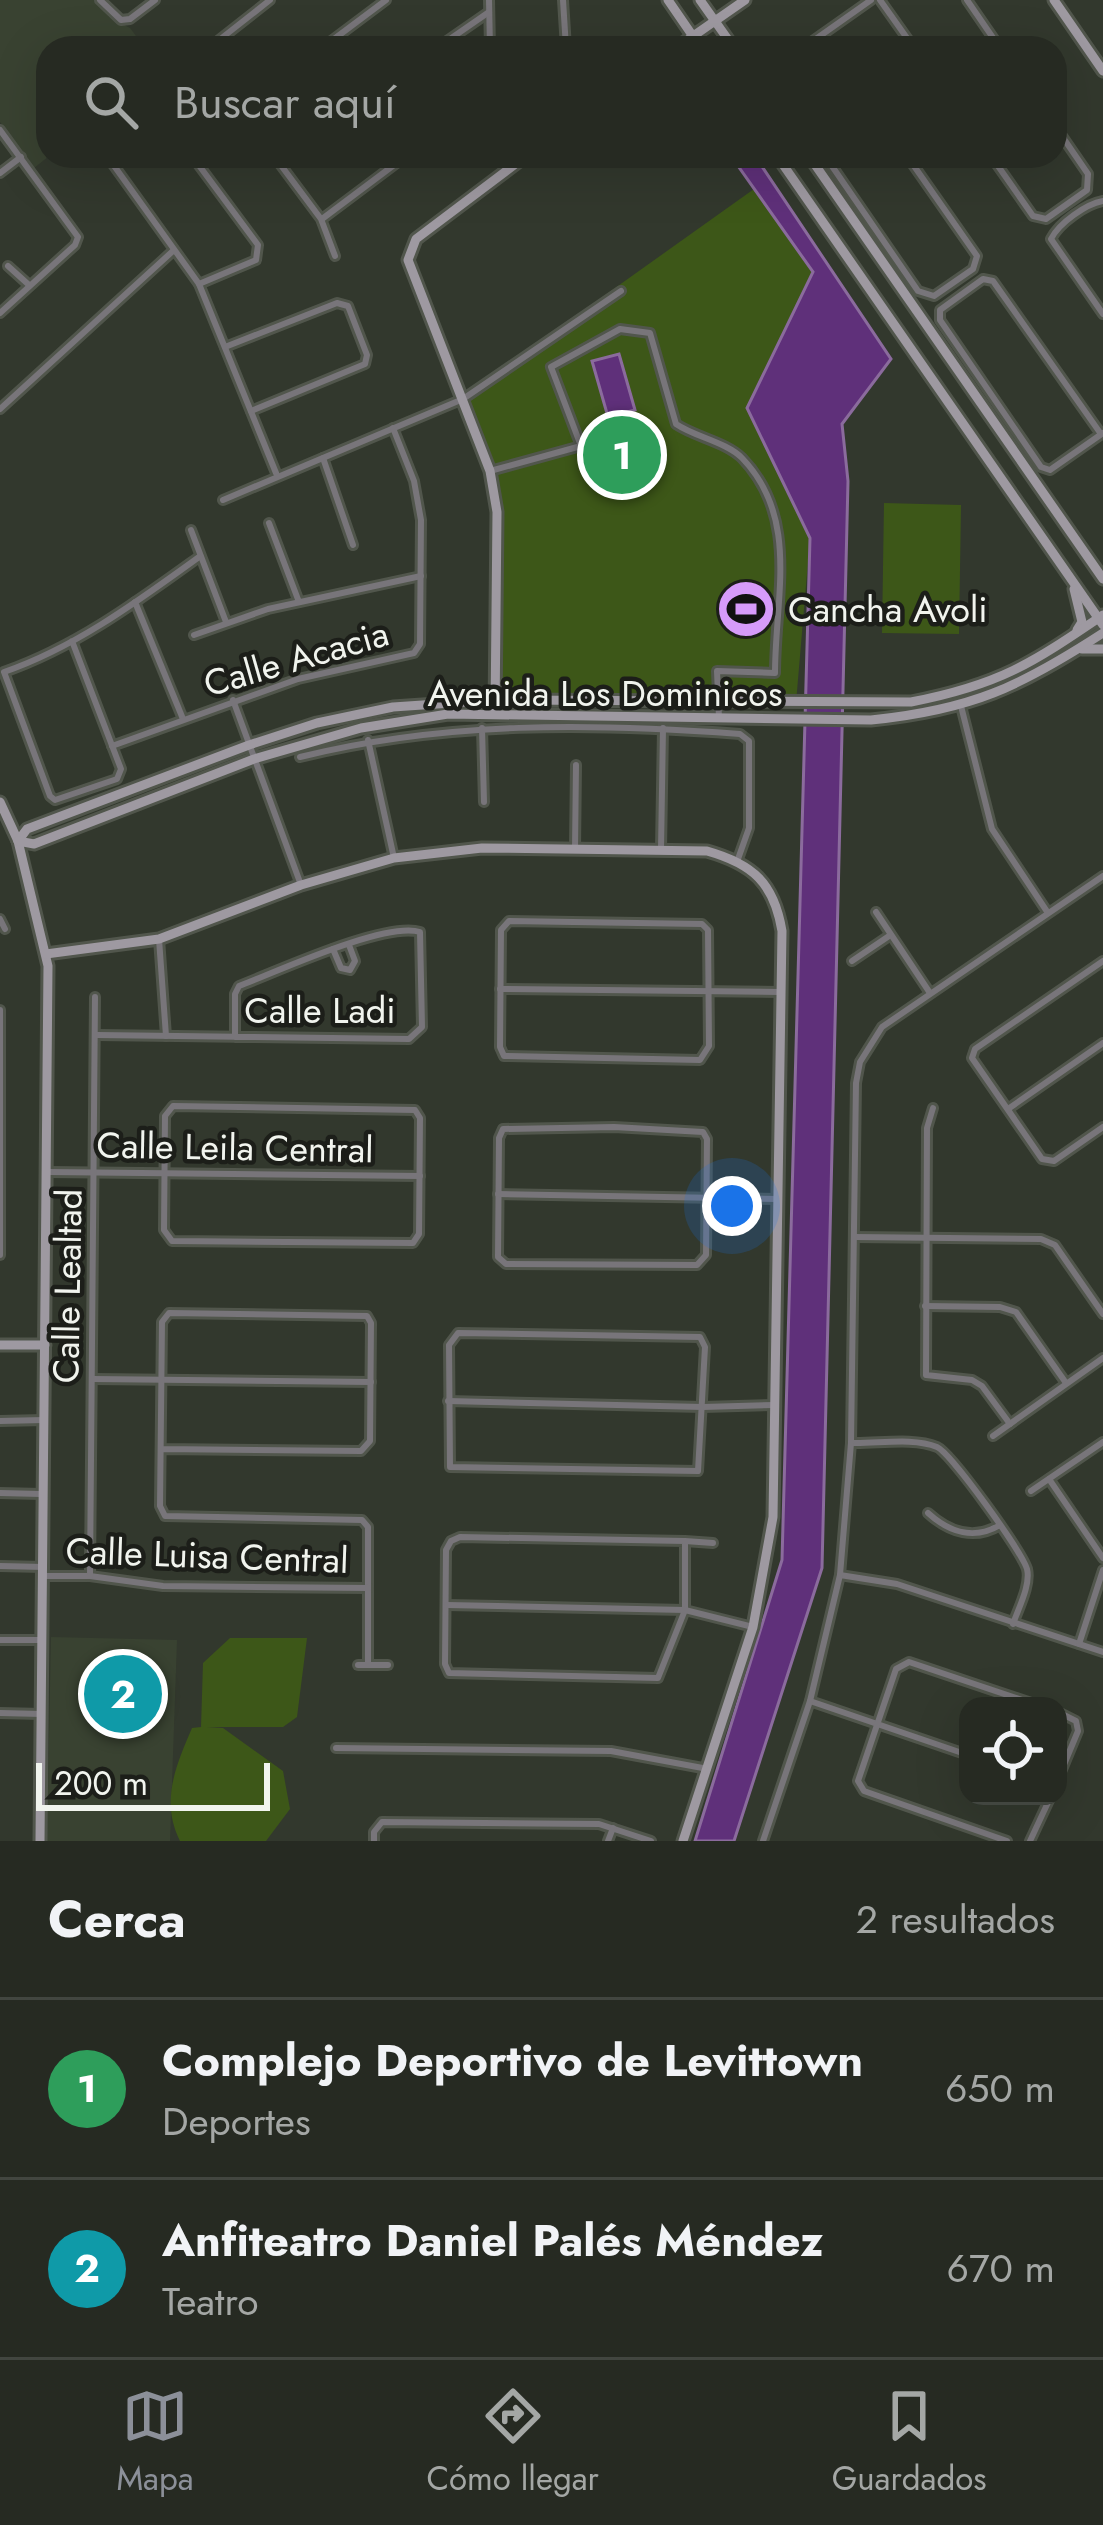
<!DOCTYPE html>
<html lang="es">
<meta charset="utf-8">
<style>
:root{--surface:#262a22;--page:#32362f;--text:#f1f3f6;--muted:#a4a7a5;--line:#424640;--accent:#8c9099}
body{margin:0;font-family:Jost,sans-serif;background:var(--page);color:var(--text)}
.controls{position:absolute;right:36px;bottom:36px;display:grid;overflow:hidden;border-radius:24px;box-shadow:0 12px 48px #0002}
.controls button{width:108px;height:108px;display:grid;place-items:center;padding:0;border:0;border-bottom:3px solid var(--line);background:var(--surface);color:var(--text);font:60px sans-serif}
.scale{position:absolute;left:36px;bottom:30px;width:234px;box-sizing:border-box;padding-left:12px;border:6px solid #f1f4ee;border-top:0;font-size:33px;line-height:42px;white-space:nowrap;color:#f1f4ee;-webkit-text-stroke:9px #1c1e19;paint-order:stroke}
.you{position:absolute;left:732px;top:1206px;width:42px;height:42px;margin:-30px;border:9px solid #fff;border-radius:50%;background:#1a73e8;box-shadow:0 0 0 18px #1a73e833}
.badge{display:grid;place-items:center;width:78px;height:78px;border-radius:50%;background:var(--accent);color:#fff;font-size:39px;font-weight:700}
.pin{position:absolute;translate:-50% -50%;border:6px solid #fff;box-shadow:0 3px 12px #0006}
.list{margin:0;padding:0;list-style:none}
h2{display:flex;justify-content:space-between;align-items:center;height:156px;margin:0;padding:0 48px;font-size:51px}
h2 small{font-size:39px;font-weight:400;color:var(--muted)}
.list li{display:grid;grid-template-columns:78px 1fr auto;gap:36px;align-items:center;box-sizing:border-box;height:180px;padding:0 48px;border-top:3px solid var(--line)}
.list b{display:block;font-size:45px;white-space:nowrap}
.list p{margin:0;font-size:39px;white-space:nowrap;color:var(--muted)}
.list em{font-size:39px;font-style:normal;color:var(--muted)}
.icon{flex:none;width:66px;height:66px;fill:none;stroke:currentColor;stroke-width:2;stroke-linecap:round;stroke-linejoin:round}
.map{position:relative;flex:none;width:1103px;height:1841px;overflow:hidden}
.search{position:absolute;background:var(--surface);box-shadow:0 12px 48px #0002;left:36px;right:36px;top:36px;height:132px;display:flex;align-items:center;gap:30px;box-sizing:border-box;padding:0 42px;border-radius:36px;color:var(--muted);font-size:45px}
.sheet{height:516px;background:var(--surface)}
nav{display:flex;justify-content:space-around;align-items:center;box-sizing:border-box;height:168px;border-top:3px solid var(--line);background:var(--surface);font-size:33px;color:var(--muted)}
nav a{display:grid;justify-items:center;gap:6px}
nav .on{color:var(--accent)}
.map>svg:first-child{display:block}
.built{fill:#394231}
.green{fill:#3d5718}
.water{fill:#5f307a;stroke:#8b6b9d;stroke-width:3}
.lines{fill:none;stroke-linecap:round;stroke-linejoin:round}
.street-casing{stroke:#51564c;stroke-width:12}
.secondary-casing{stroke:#51564c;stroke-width:15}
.street{stroke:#78757a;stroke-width:6}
.secondary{stroke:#9e99a1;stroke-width:9}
.labels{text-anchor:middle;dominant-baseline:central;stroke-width:9;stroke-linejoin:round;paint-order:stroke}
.poi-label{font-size:36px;fill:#f1f4ee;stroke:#1c1e19;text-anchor:start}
.street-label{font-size:36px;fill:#f1f4ee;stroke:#1c1e19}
</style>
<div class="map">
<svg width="1103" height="1841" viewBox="0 0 1103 1841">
<rect width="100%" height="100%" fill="#32382d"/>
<!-- built -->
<g class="built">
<polygon points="0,0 96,0 109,17 130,28 145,48 48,48 49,156 34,168 0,122"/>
<polygon points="51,1637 177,1640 170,1841 47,1841"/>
</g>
<!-- green -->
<g class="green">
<polygon points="754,189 813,272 747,408 810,538 796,703 518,699 507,695 501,676 499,512 468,404 469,392"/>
<polygon points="884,503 961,505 959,634 882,633"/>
<path d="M230,1638H307L297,1717L283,1727H207L223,1728L283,1771L290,1809L266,1841H180C160,1802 176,1765 192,1728L201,1727L203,1663Z"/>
</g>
<!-- water -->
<g class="water">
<polygon points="731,156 755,156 891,359 842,424 848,481 822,1568 734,1841 695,1841 782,1560 810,538 747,408 813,272"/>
<polygon points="619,354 635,410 608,417 592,361"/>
</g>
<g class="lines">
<defs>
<g id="street">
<polyline points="100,0 121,20 130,19 155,0"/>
<polyline points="489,0 490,48"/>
<polyline points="563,0 566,48"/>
<polyline points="880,0 914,48"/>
<polyline points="967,0 1000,48"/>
<polyline points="209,48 270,0"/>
<polyline points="322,48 386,0"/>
<polyline points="437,48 489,12"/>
<polyline points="803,48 871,0"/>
<polyline points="0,130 78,237 75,245 0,313"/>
<polyline points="107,156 199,284 276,473"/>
<polyline points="192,156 258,245 256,260 199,284"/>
<polyline points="274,156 321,219 335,256"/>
<polyline points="825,156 918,291 934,296 973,269 977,256 907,156"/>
<polyline points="991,156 1033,216 1046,219 1087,190 1088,174 1055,126"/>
<polyline points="281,165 293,156"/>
<polyline points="0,173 21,157"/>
<path d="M1103,201C1086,204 1059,223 1051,239L1103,314"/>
<polyline points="322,219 406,156"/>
<polyline points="8,266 29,285"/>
<polyline points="225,347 337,303 348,306 367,355 365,364 251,411"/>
<polyline points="0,409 174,250"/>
<polyline points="1101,434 993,281 983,279 940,310 940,320 1041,467 1050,470 1103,433"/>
<polyline points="323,458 353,545"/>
<path d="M490,471L581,446L551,367L620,329L650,333L676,424C695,437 726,442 742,458C800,518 775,598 775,673L717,671L719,718"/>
<polyline points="223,500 463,399 621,291"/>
<polyline points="269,523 299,602"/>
<polyline points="191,530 226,622"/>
<polyline points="135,602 183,719"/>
<polyline points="194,635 268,609 421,576"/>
<path d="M72,641L121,769L117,779L55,800L50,796L4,672C76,647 138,601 199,557"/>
<polyline points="233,700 301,885"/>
<polyline points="961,706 992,829 1048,913"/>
<polyline points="482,728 484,802"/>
<polyline points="368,740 394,858"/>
<polyline points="112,746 298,679 414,653 420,644 421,520 414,481 393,428"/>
<path d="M300,757C445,721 592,723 740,734L749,741V828L738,859"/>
<polyline points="575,849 576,765"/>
<polyline points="661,850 663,728"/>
<polyline points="876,912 930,993"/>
<polyline points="0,919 5,929"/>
<polygon points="509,921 702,924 708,930 709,1046 700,1060 504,1056 500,1047 501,930"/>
<polyline points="159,939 166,1036"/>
<polyline points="333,949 341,968 350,970 355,961 349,945"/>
<polyline points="852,961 889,936"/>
<polyline points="1103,961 975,1049 972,1058 1042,1159 1054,1161 1103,1127"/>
<polyline points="500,989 781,992"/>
<polyline points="0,1010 0,1255"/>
<path d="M97,1035L409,1039L422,1027L420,932C386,921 276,972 239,986L235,994V1037"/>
<polygon points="173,1106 415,1110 420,1118 419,1234 413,1243 172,1241 164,1230 165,1116"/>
<polyline points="933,1108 927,1128 926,1375 972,1380 982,1386 1010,1424"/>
<polyline points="1008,1109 1103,1043"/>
<polygon points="614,1127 703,1132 707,1139 706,1255 697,1265 506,1264 498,1257 499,1138 503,1129"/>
<polyline points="49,1172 420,1176"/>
<polyline points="498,1194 776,1199"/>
<polyline points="855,1237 1041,1239 1055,1245 1103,1314"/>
<polyline points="925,1306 1000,1307 1016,1312 1066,1383"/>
<polygon points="458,1333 700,1337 705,1347 698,1471 450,1467 449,1345"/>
<polyline points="93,1379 371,1382"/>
<polyline points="448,1401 703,1407 774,1405"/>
<polyline points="0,1421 44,1420"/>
<polyline points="993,1436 1103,1358"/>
<path d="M851,1443C877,1444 913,1437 937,1447C951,1453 1022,1552 1027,1569C1031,1585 1018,1609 1013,1624"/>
<polyline points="161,1449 361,1451 370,1441 371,1323 367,1316 169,1313 162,1322 160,1506 165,1516 362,1520 368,1527 368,1665"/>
<polyline points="1049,1479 1103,1558"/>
<polyline points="1031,1491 1103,1442"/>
<polyline points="0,1493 41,1494"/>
<path d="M928,1513C950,1533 975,1540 1000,1525"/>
<polyline points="685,1541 685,1610 658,1678 449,1673 445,1664 446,1550 451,1541 460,1537 685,1541 713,1543"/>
<polyline points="0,1566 44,1567"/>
<polyline points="840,1575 897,1584 1103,1652"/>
<polyline points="44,1576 90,1576 163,1586 368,1588"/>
<polyline points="90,1576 95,997"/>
<polyline points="447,1605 685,1610 753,1627"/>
<polyline points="0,1640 43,1640"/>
<polyline points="1079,1644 1103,1570"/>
<polyline points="358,1665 388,1665"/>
<polyline points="810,1701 968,1755"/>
<polyline points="1058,1712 1076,1721 1078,1731 1058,1779"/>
<polyline points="0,1713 42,1714"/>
<polyline points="336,1748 611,1751 708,1769"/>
<polyline points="374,1841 374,1832 382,1822 599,1824 651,1841"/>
<polyline points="608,1841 613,1828"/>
<polyline points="763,1841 810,1701 840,1575 851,1443 856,1083 860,1062 882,1027 1103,876"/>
<polyline points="1007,1841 864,1791 858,1781 896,1669 909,1662 1040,1706"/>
<polyline points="1030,1841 1051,1796"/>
</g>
<g id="secondary">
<polyline points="668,0 701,48"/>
<polyline points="700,0 734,48"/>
<polyline points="1054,0 1103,71"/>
<polyline points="676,48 745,0"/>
<polyline points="777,156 1103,625"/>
<polyline points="809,156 1103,579"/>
<polyline points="1074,589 1082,622 1077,630"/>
<polyline points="1082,649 1103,649"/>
<polyline points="495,714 497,512 490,471 408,260 416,239 526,156"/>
<polyline points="0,802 18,841 48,966 40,1841"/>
<path d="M18,841L27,829L249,745L317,723L393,707L496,700L911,702C999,685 1031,664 1103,615"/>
<path d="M18,841L34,844L254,759L361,728L448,714L871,720C971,710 1020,687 1103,633"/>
<path d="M46,954L159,939L301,885L394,858L482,848L707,851C753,864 774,883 782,931L773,1517L753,1627L683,1841"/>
<polyline points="0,1345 45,1345"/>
</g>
</defs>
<!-- street casing -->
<use href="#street" class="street-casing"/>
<!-- secondary casing -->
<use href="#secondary" class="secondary-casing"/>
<!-- street -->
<use href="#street" class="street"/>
<!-- secondary -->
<use href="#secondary" class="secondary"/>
</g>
<!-- icons -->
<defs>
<symbol id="stadium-disc" viewBox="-11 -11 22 22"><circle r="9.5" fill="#d69bfa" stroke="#1c1e19"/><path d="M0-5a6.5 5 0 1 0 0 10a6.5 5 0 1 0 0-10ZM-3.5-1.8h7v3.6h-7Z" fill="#111"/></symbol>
</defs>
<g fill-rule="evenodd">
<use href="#stadium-disc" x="713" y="576" width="66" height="66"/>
</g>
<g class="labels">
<!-- poi labels -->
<g class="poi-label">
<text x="788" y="609">Cancha Avoli</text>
</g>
<!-- street labels -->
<g class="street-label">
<text transform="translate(296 658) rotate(-16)">Calle Acacia</text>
<text x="605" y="693">Avenida Los Dominicos</text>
<text x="320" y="1010">Calle Ladi</text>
<text transform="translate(235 1147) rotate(1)">Calle Leila Central</text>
<text transform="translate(67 1286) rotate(-89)">Calle Lealtad</text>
<text transform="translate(207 1555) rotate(2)">Calle Luisa Central</text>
</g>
</g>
</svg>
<div class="controls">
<button><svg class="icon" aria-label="locate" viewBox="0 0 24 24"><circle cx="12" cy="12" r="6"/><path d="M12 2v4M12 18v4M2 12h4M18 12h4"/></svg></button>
</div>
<div class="scale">200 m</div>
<div class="you"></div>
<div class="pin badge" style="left:622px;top:455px;background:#2e9e5b">1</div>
<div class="pin badge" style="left:123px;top:1694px;background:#0f9aa8">2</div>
<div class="search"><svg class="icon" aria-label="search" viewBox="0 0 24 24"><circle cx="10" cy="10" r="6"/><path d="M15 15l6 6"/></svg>Buscar aquí</div>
</div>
<section class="sheet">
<h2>Cerca<small>2 resultados</small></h2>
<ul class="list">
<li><span class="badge" style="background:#2e9e5b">1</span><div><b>Complejo Deportivo de Levittown</b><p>Deportes</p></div><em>650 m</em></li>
<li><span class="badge" style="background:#0f9aa8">2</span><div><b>Anfiteatro Daniel Palés Méndez</b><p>Teatro</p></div><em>670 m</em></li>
</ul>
</section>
<nav>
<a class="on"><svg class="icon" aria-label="map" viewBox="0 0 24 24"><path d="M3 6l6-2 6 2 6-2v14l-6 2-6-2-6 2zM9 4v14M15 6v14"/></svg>Mapa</a>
<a><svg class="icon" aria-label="directions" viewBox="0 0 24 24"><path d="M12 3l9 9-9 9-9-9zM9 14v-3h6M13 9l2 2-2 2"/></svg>Cómo llegar</a>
<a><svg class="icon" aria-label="saved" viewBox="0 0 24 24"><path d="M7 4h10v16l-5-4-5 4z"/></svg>Guardados</a>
</nav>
